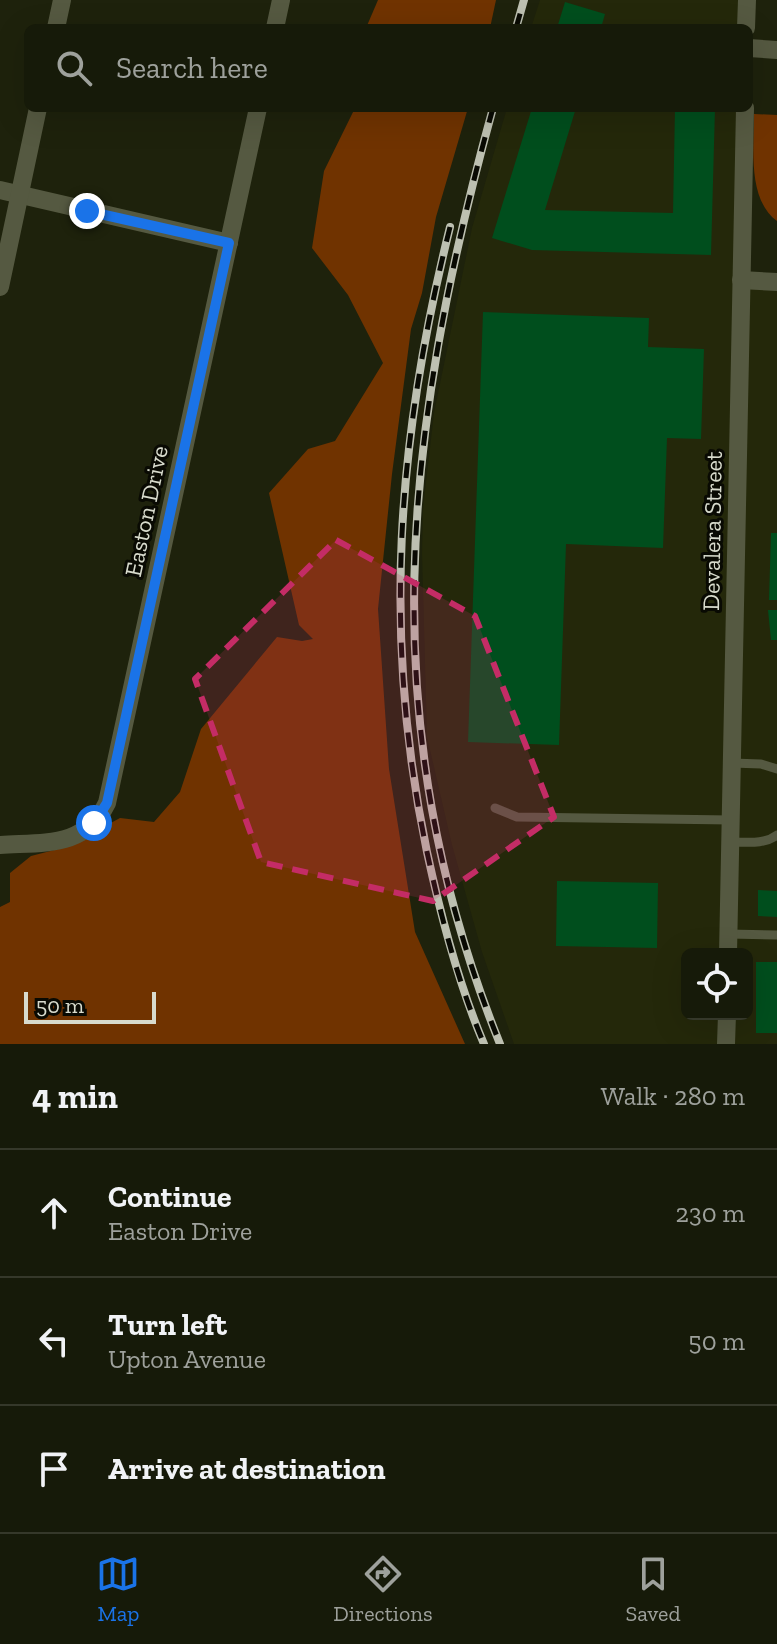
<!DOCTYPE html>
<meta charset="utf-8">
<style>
:root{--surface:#161a09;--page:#1f2312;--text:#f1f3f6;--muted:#9ea19c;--line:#35382a;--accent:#1a73e8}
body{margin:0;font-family:"Zilla Slab",serif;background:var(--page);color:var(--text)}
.controls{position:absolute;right:24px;bottom:24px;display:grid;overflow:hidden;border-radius:12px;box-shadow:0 8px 32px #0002}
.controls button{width:72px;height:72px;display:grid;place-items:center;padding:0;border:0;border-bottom:2px solid var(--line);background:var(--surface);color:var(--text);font:40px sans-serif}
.scale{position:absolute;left:24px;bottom:20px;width:132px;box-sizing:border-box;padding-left:8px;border:4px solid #d8dbcd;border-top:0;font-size:22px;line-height:28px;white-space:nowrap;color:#d8dbcd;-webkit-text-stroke:6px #090a03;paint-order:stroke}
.stop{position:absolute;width:24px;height:24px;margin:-18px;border:6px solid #1a73e8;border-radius:50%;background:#fff}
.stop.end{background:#1a73e8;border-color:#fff;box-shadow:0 2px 8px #0008}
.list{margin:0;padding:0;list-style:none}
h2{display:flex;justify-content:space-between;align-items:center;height:104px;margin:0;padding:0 32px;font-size:34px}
h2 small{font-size:26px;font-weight:400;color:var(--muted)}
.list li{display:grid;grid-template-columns:52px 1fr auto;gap:24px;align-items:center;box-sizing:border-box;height:128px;padding:0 32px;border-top:2px solid var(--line)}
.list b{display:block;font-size:30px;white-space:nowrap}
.list p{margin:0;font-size:26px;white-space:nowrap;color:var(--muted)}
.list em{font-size:26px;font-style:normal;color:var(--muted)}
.icon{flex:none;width:44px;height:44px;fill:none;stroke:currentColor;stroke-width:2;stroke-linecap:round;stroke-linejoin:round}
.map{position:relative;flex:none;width:777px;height:1044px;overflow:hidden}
.search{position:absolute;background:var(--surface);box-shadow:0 8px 32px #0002;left:24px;right:24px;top:24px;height:88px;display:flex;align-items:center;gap:20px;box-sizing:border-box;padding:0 28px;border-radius:12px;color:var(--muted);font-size:30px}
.sheet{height:488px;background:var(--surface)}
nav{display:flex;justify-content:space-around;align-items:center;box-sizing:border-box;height:112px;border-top:2px solid var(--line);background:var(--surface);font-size:22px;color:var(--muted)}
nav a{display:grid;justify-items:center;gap:4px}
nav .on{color:var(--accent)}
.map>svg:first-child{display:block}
.built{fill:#24280a;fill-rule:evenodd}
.green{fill:#703300}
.building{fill:#004e1d}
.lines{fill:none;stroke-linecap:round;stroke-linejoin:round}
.service{stroke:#555941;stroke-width:9}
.minor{stroke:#555941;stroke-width:18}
.rail-casing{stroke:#bdc0b1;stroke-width:8}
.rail{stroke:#090a03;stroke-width:5;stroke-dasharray:15;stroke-linecap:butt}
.route{stroke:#1a73e8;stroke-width:10}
.marked{fill:#c42c66;fill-opacity:0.2;stroke:#c42c66;stroke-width:6;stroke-dasharray:16 10;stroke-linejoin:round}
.labels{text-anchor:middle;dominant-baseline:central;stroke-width:6;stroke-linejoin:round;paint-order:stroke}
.street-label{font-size:24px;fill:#d8dbcd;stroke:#090a03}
</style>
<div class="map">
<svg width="777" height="1044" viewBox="0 0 777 1044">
<rect width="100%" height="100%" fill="#1e220c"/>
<!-- built -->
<g class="built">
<polygon points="540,0 747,0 746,28 531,28"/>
<path d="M507,108H745L741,280L777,282V1044H514L482,952L452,845L427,737L422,553L423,509L434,413L472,228ZM687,954H747V1014H687Z"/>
</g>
<!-- green -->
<g class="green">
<polygon points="378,0 496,0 490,28 366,28"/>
<polygon points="355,108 468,108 436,217 422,293 411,329 392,474 378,609 389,769 415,932 465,1044 0,1044 0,907 10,902 10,873 31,856 66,847 120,818 154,822 180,792 201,729 277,637 302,641 313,639 299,625 269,493 308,449 335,441 383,363 348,295 312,248 324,171"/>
<path d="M754,114L777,115V221C747,199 754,147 754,114Z"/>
</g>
<!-- building -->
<g class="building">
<polygon points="565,2 605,14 601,28 557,28"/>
<polygon points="532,108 576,108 545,210 673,213 675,108 715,108 711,255 532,250 492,238"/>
<polygon points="483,312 649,318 648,347 704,349 701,439 667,438 663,548 566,544 559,745 468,742"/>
<polygon points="771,533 777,533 777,600 769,600"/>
<polygon points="768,610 777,610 777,640 771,640"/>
<polygon points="557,881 658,883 657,948 556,946"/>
<polygon points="758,890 777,891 777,917 758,916"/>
<rect x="756" y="962" width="21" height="71"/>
</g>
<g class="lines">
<!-- service -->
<g class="service">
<polyline points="732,763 761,764 777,769"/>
<polyline points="495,808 517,817 731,820"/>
<path d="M731,842C747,842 764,845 777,835"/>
<polyline points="729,934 777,935"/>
</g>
<!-- minor -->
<g class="minor">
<polyline points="56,28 62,0"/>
<polyline points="275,28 281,0"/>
<polyline points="746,28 747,0"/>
<polyline points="749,48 777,50"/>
<polyline points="0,190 229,243"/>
<polyline points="741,280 777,282"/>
<polyline points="0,287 38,108"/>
<path d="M0,845C44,842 85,848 107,803L258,108"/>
<polyline points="728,954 745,108"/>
<polyline points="726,1044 727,1014"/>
</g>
<defs>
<g id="rail">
<polyline points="516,28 524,0"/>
<path d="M493,108C403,433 371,724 500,1044"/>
<path d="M450,227C397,440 382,636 427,852C441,917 458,983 484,1044"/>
</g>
</defs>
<!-- rail casing -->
<use href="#rail" class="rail-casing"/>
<!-- rail -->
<use href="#rail" class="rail"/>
</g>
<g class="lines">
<!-- route -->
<polyline class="route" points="87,211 229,243 107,803 94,823"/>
</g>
<!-- marked area -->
<path class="marked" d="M336,540L475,616L554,817L433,901L261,862L195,679Z"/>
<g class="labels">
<!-- street labels -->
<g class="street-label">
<text transform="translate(146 511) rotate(-78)">Easton Drive</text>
<text transform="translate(712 531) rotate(-89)">Devalera Street</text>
</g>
</g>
</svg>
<div class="controls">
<button><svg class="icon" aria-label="locate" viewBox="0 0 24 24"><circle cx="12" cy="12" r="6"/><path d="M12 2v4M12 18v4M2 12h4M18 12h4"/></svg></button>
</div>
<div class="scale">50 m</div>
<div class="stop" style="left:94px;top:823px"></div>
<div class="stop end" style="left:87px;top:211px"></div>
<div class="search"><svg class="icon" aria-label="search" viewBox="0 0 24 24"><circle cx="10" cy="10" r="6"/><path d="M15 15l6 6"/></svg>Search here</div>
</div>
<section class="sheet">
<h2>4 min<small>Walk · 280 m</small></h2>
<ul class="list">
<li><svg class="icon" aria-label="ahead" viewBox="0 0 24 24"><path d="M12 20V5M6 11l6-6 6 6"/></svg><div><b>Continue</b><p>Easton Drive</p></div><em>230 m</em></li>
<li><svg class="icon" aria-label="left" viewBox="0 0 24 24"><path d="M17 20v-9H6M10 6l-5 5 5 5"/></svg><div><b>Turn left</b><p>Upton Avenue</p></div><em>50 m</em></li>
<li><svg class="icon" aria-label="arrive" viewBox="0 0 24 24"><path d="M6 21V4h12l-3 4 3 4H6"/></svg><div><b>Arrive at destination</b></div></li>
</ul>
</section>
<nav>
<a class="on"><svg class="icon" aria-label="map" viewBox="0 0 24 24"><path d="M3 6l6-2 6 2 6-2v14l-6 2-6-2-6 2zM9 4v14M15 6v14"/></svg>Map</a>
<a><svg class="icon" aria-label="directions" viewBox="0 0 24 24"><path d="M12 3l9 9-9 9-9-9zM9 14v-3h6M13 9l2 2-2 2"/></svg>Directions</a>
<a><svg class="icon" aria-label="saved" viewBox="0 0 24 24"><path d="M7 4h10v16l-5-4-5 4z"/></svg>Saved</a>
</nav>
